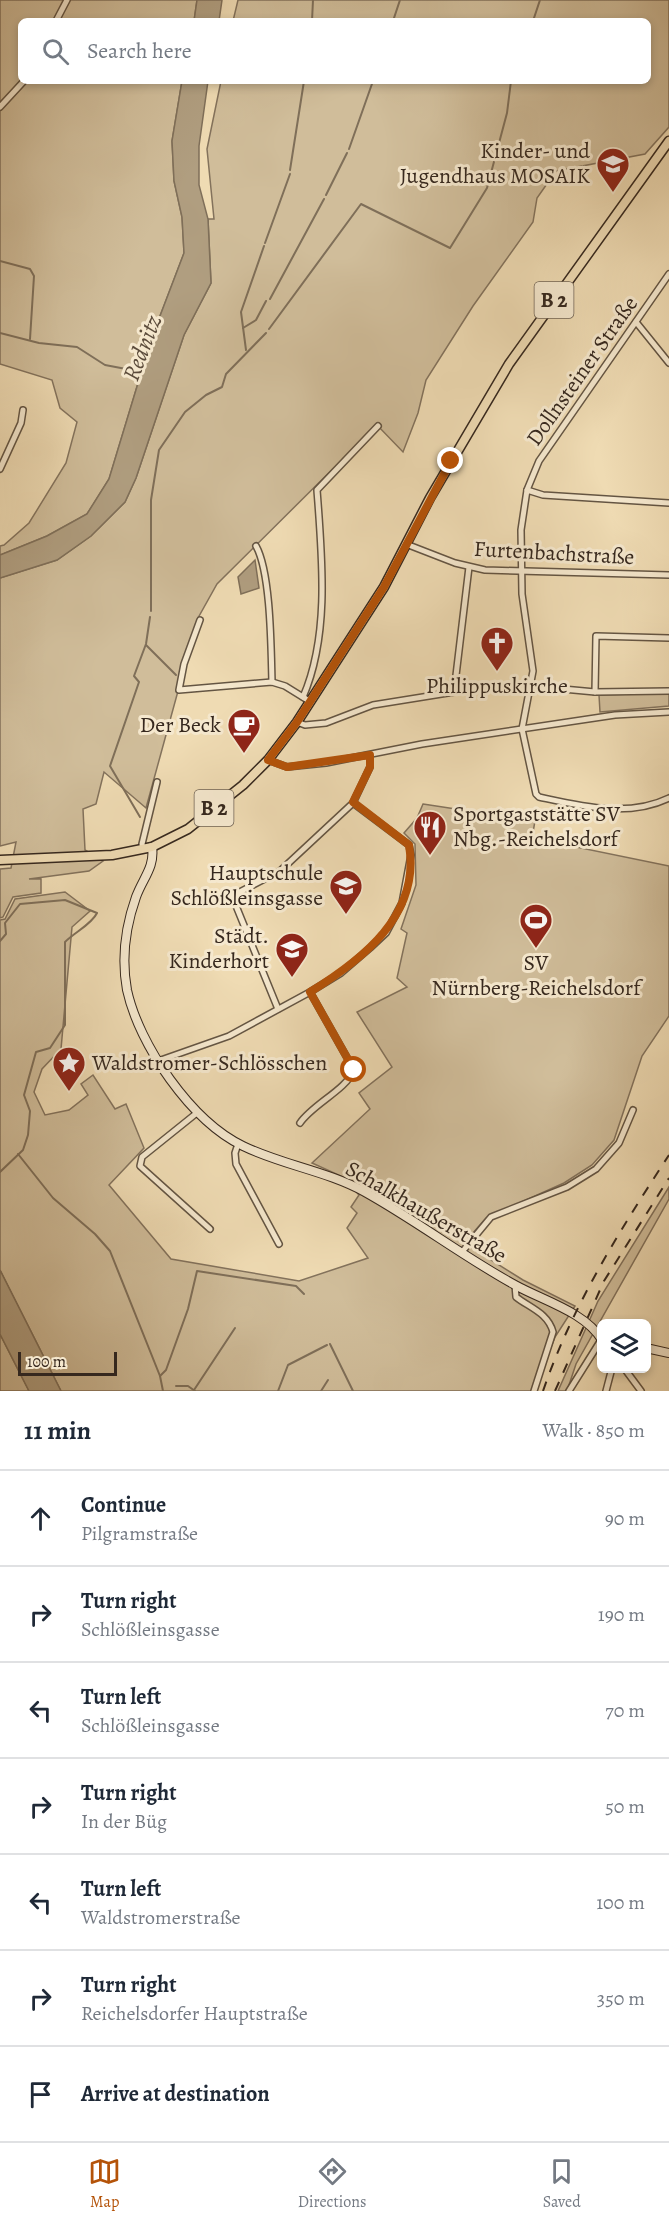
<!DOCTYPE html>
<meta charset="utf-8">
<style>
:root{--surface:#fff;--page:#f6f6f7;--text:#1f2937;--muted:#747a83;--line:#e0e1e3;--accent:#b45309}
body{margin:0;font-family:Alegreya,serif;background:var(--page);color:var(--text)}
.controls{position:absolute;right:18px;bottom:18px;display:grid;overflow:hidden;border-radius:9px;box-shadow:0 3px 9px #0003}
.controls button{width:54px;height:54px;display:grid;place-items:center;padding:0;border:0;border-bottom:2px solid var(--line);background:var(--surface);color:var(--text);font:30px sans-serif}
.scale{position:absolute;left:18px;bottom:15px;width:99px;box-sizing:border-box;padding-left:6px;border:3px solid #36281e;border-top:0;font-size:16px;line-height:21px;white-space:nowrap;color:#36281e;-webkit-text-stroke:4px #f5e8ce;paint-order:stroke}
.stop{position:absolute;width:18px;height:18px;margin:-14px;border:4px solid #b45309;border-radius:50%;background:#fff}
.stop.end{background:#b45309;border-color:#fff;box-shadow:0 2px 6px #0008}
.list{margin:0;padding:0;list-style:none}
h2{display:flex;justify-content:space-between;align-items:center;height:78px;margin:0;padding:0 24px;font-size:26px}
h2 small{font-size:20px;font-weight:400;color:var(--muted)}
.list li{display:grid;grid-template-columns:39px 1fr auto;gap:18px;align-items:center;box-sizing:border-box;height:96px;padding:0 24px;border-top:2px solid var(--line)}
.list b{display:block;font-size:22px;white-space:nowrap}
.list p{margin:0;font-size:20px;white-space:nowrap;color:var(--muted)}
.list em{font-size:20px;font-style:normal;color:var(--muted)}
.icon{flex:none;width:33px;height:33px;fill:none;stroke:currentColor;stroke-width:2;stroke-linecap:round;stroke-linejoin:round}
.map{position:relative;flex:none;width:669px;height:1391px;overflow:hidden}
.search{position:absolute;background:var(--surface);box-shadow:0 3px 9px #0003;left:18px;right:18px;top:18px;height:66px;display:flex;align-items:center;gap:15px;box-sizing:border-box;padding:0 21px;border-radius:9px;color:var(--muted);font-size:22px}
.sheet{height:750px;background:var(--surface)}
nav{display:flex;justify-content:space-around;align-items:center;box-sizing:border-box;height:84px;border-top:2px solid var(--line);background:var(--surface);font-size:16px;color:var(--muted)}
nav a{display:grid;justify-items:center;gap:3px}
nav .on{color:var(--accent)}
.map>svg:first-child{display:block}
.green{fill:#d0bd9a;stroke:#83725c;stroke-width:1.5}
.water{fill:#b09e80;stroke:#7f6f59;stroke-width:1.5}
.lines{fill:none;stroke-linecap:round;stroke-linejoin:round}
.stream{stroke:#7f6f59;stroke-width:2}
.minor-casing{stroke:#645543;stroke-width:8}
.secondary-casing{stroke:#36281e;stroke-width:10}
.primary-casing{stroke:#36281e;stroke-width:11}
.minor{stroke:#f5e8ce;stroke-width:5}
.secondary{stroke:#f5e8ce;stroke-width:8}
.primary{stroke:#efdbb3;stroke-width:8}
.rail{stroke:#36281e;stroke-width:2;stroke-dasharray:10 10;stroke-linecap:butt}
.route{stroke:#b45309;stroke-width:8}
.labels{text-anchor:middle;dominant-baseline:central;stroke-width:6;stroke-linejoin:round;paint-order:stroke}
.shield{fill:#f5e8ce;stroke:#6f6253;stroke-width:1.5}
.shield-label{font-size:21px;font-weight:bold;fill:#36281e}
.poi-label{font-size:22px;fill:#36281e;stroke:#f5e8ce;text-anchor:end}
.street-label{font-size:22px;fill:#36281e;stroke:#f5e8ce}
.water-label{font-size:24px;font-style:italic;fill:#5b4b3b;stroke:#f5e8ce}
</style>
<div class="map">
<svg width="669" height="1391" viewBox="0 0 669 1391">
<rect width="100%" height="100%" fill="#efdbb3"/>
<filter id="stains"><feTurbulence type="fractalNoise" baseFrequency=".00333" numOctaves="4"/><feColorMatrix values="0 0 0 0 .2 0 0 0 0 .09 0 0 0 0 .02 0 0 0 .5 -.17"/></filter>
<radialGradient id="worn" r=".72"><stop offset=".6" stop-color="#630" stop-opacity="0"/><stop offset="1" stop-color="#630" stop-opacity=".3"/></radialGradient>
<!-- green -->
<g class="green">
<polygon points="0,0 197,0 194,21 21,21 21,81 182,81 172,141 174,181 182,217 184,253 152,337 109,479 87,514 47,536 0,555 0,546 4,545 29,523 66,463 77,422 60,408 52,380 0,364 0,108 23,83 0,102"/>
<polygon points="238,0 669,0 669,127 645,154 556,171 537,198 533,222 473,306 426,380 418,413 403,452 377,425 217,584 198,618 146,808 104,772 96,804 83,809 85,850 103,861 89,871 29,879 41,879 41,893 13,897 3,917 0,918 0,869 11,868 16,842 0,846 0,578 57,560 91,536 125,502 136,478 184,335 211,283 208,219 214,219 207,149 221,81 648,81 648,21 233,21"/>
<polygon points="669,693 669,706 600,712 599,695"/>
<polygon points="423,804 535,821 532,838 669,866 669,1016 642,1056 614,1140 592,1165 564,1183 486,1218 464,1243 523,1280 575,1306 555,1337 534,1391 61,1391 0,1270 0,920 5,919 15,899 65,892 90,911 72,927 61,1049 42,1069 34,1092 45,1115 69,1110 88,1095 81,1084 93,1075 115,1109 126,1104 144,1148 109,1185 171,1259 299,1281 368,1258 347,1228 357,1213 351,1207 359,1195 341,1176 312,1163 370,1109 359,1093 392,1067 357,1012 407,987 397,978 407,933 401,929 416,885 415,844 404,833 417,818"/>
<polygon points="669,1187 669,1199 576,1364 567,1391 558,1391 598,1301"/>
<polygon points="0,1334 29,1391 0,1391"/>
</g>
<!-- water -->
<g class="water">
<polygon points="197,0 222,0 219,21 194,21"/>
<polygon points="182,81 208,81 199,146 199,185 208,219 211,283 184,335 136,478 125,502 91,536 57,560 0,578 0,555 47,536 87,514 109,479 152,337 184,253 182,217 174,181 172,141"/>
<polygon points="255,560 259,588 241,594 238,577"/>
<polygon points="0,1270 61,1391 29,1391 0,1334"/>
</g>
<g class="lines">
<!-- stream -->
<g class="stream">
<polyline points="312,21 313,0"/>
<polyline points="393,21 400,0"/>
<polyline points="533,21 540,0"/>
<polyline points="349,149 373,81"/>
<polyline points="290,170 304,81"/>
<polyline points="326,195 347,153"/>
<polyline points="265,243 290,174"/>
<polyline points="0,261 30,269 34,276 30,339"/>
<polyline points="270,299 324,199"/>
<polyline points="243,328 256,320 266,301"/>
<polyline points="269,329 361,204 450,248 487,188 507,113 511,81"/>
<polyline points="0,333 39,343 77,347 105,365 142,372"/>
<polyline points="246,350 241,312 264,246"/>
<polyline points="151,611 151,500 159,450 185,412 206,395 222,387 226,374 266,333"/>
<polyline points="146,645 176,675"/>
<polyline points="140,817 110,766 139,682 134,676 146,644 150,617"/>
<path d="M0,941L6,934L5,923L20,904L65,900L97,913C92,924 75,932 65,942V1025L50,1048L36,1052L24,1095L30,1111L28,1135L23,1150L0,1172"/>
<polyline points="18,1154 53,1198 95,1234 110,1251 160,1376 163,1391"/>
<polyline points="330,1344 353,1391"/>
<polyline points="160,1376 166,1370 188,1309 197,1271 296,1286 304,1294"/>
<polyline points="176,1386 188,1386 195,1391"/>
<polyline points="194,1390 235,1328"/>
<polyline points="278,1391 288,1365 327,1345"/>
<polyline points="321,1391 328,1380"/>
</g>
<defs>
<g id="minor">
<polyline points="56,21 67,0"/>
<polyline points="0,107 24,81"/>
<path d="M669,274L539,461L527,490L521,530L522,594L533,671L522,729L536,794L539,797C581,806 628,818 669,798"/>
<polyline points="636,322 669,363"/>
<polyline points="0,469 21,423 23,410"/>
<polyline points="527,490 543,495 669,503"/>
<polyline points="406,544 455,563 485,570 669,575"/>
<path d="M256,546C271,573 271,649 272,682"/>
<polyline points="200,620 184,664 179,690 272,682 285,686 306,699"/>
<polyline points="531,686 595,692 669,691"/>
<polyline points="595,692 596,636 669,638"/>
<path d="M303,697C330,635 322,557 317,490L378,426"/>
<polyline points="297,722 305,725 326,723 373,705 454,692 469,567"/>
<polyline points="268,760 287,767 326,763 422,744 615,715 669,712"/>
<polyline points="143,849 142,844 157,782"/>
<polyline points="278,1009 232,896 280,871 353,803 370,767 370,755"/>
<polyline points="158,1061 229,1036 310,992 341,973 370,948 386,933 402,903 411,855 409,845 353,803"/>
<polyline points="198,1112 142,1157 140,1166 210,1229"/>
<path d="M300,1123C313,1104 346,1090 354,1070L310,992"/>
<polyline points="238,1144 235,1153 236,1164 279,1244"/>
<polyline points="462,1252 491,1217 567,1187 596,1169 619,1143 633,1110"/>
<path d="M515,1285L516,1297C530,1308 548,1313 553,1332L534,1391"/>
<polyline points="624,1368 641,1391"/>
<polyline points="569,1391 601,1340"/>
<polyline points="606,1391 612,1368"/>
</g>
<g id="secondary">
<path d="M152,847C155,867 143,878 136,897C125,928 121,957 127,990C139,1045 191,1121 243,1146C282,1165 327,1171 365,1192C417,1221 464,1257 515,1285C544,1301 585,1312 602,1340"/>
<polyline points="646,1348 669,1353"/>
</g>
<polyline id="primary" points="0,860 112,855 152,847 188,829 243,785 268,760 297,722 384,587 430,498 509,364 669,141"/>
</defs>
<!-- minor casing -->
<use href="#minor" class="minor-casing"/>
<!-- secondary casing -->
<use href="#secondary" class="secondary-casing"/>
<!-- primary casing -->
<use href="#primary" class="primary-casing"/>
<!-- minor -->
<use href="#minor" class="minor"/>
<!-- secondary -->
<use href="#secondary" class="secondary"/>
<!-- primary -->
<use href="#primary" class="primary"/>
<!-- rail -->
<g class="rail">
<path d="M543,1391C572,1306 620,1230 669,1155"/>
<polyline points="555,1391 604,1281 669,1178"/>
</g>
</g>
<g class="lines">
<!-- route -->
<path class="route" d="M354,1070L310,992C362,960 421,915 409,845L353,802L370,767V755L287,767L268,760L297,722L384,587L451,461"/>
</g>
<!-- icons -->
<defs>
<symbol id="school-pin" viewBox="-11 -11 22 30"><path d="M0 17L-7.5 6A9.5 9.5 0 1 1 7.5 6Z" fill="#8f2418" stroke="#f5e8ce"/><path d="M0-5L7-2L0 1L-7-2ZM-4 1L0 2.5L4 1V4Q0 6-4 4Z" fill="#fff"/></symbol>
<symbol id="church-pin" viewBox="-11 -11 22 30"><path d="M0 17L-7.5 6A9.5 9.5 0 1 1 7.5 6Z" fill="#8f2418" stroke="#f5e8ce"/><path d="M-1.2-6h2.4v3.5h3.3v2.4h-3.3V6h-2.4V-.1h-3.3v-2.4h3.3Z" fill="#fff"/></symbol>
<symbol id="cafe-pin" viewBox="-11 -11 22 30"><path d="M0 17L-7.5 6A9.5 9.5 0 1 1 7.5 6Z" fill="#8f2418" stroke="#f5e8ce"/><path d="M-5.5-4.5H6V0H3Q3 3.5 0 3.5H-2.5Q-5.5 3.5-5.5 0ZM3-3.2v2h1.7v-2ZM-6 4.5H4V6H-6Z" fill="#fff"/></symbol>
<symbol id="restaurant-pin" viewBox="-11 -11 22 30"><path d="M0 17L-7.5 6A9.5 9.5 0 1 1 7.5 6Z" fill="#8f2418" stroke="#f5e8ce"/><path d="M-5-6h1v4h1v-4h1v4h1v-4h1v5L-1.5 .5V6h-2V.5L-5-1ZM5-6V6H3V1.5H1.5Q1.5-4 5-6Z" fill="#fff"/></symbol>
<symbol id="stadium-pin" viewBox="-11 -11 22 30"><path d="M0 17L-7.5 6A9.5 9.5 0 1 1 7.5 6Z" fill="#8f2418" stroke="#f5e8ce"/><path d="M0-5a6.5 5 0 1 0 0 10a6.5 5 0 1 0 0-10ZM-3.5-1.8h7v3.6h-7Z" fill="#fff"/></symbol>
<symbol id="sight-pin" viewBox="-11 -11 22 30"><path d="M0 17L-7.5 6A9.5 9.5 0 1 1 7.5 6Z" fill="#8f2418" stroke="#f5e8ce"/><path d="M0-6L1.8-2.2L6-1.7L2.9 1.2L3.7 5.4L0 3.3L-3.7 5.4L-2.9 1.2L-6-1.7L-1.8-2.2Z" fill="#fff"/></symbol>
</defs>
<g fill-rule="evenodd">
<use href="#school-pin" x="594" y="145" width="38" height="52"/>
<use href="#church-pin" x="478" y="624" width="38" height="52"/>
<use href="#cafe-pin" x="225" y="706" width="38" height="52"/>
<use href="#restaurant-pin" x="411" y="808" width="38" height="52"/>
<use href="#school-pin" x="327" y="867" width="38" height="52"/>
<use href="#stadium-pin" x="517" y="901" width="38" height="52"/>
<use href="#school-pin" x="273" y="930" width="38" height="52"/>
<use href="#sight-pin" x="50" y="1044" width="38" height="52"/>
</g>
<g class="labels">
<!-- shield labels -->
<g class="shield">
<rect x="534.5" y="282" width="39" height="36" rx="4.5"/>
<rect x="194.5" y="790" width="39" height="36" rx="4.5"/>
</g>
<g class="shield-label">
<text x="554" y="300">B 2</text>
<text x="214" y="808">B 2</text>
</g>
<!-- poi labels -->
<g class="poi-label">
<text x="590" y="151">Kinder- und<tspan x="590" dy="25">Jugendhaus MOSAIK</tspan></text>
<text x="497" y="686" text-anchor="middle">Philippuskirche</text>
<text x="221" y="725">Der Beck</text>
<text x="453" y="814" text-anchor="start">Sportgaststätte SV<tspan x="453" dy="25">Nbg.-Reichelsdorf</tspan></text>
<text x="323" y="873">Hauptschule<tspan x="323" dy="25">Schlößleinsgasse</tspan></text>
<text x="269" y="936">Städt.<tspan x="269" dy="25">Kinderhort</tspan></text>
<text x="536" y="963" text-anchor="middle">SV<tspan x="536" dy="25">Nürnberg-Reichelsdorf</tspan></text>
<text x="92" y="1063" text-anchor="start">Waldstromer-Schlösschen</text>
</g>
<!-- street labels -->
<g class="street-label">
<text transform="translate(582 371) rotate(-55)">Dollnsteiner Straße</text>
<text transform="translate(554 553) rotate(3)">Furtenbachstraße</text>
<text transform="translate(426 1212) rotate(30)">Schalkhaußerstraße</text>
</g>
<!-- water labels -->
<g class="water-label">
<text transform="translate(142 348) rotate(-69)">Rednitz</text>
</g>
</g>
<rect width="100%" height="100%" filter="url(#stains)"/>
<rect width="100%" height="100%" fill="url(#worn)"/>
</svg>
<div class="controls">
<button><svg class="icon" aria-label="layers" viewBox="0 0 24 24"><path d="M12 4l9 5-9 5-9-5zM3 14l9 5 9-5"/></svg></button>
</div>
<div class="scale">100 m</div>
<div class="stop" style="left:354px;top:1070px"></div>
<div class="stop end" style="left:451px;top:461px"></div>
<div class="search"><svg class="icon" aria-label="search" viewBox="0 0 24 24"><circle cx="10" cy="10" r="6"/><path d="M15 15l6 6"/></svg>Search here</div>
</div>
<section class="sheet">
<h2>11 min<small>Walk · 850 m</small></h2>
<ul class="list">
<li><svg class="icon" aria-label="ahead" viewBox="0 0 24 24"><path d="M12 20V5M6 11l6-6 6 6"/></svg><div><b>Continue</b><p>Pilgramstraße</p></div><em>90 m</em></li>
<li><svg class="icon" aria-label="right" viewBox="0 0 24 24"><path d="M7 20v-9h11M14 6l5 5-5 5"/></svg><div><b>Turn right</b><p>Schlößleinsgasse</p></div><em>190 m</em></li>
<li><svg class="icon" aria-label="left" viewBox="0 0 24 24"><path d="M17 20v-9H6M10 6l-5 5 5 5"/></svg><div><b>Turn left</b><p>Schlößleinsgasse</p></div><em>70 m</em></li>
<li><svg class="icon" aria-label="right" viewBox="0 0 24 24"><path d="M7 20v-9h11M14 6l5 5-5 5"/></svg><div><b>Turn right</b><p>In der Büg</p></div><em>50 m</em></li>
<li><svg class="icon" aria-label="left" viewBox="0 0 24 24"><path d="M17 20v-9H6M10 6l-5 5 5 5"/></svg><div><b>Turn left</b><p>Waldstromerstraße</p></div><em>100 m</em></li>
<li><svg class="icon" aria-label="right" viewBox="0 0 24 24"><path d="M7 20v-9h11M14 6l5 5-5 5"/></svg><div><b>Turn right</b><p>Reichelsdorfer Hauptstraße</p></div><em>350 m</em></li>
<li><svg class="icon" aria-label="arrive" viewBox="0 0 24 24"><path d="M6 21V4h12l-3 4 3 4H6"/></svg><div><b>Arrive at destination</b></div></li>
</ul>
</section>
<nav>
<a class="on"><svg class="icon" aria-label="map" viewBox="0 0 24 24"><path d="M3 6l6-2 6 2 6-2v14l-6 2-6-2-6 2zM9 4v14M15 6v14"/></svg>Map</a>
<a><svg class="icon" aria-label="directions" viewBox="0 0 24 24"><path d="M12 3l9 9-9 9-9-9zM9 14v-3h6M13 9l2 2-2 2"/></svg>Directions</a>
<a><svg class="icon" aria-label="saved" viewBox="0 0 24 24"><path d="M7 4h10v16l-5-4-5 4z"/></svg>Saved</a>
</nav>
